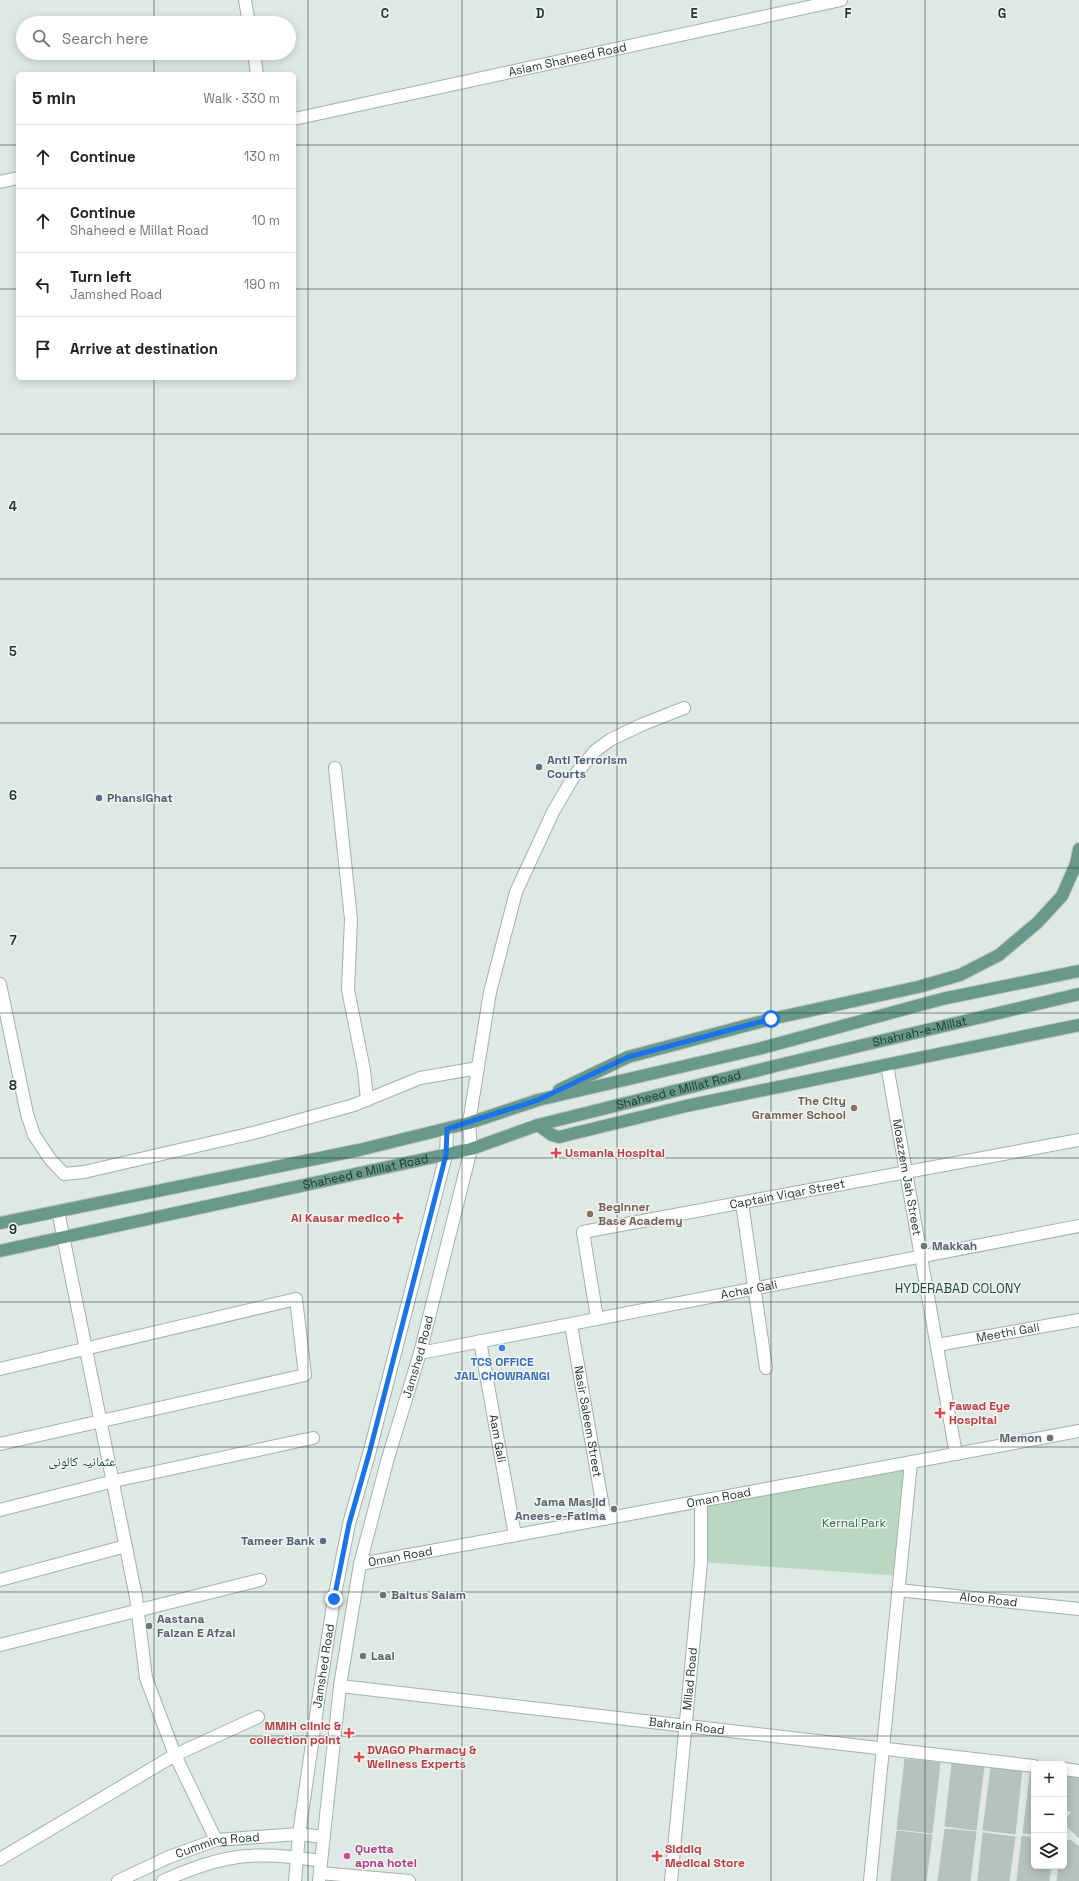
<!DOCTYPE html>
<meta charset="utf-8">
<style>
:root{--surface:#fff;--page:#f2f2f2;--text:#222;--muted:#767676;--line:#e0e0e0}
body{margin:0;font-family:"Space Grotesk","Noto Naskh Arabic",sans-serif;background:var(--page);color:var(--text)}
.controls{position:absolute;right:12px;bottom:12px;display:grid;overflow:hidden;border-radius:6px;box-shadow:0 2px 10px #0003}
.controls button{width:36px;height:36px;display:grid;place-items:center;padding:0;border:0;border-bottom:1px solid var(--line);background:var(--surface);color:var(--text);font:20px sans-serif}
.stop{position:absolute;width:12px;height:12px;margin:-9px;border:3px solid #1a73e8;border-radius:50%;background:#fff}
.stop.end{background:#1a73e8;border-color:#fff;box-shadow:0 1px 4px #0008}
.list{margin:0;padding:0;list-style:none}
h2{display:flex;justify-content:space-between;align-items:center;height:52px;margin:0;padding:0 16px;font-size:17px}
h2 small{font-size:13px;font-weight:400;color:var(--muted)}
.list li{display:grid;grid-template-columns:26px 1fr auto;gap:12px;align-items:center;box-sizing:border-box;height:64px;padding:0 16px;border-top:1px solid var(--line)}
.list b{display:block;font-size:15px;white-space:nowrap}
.list p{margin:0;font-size:13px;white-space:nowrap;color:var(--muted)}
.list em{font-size:13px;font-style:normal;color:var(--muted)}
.icon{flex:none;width:22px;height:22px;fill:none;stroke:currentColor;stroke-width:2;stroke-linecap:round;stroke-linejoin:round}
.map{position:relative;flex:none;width:1079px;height:1881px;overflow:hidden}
.search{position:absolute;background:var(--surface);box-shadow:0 2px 10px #0003;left:16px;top:16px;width:280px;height:44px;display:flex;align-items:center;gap:10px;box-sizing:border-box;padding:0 14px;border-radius:22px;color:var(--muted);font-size:15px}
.panel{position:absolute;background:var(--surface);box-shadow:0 2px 10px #0003;left:16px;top:72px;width:280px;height:308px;border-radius:6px}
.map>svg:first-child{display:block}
.green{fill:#bad8c1}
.building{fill:#b5c3bd;stroke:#b2c1bb}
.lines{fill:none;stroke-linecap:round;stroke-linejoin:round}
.minor-casing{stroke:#a3b0ab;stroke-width:14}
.tertiary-casing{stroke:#a3b0ab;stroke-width:14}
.secondary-casing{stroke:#a0b3ab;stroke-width:14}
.primary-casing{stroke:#bdc3c1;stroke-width:14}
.minor{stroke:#fff;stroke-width:12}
.tertiary{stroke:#fff;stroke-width:12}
.secondary{stroke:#fff;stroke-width:12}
.primary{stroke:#68998b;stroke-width:12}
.route{stroke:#1a73e8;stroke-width:5}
.grid{fill:none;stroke:#223731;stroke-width:1;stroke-opacity:0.55}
.service-dot{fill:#5c6f8a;stroke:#eff6f2;stroke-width:1.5}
.education-dot{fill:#8d6e63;stroke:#eff6f2;stroke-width:1.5}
.health-dot{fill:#e0444e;stroke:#eff6f2;stroke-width:1.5}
.worship-dot{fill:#6b7280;stroke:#eff6f2;stroke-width:1.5}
.shop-dot{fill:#3f7fe0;stroke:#eff6f2;stroke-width:1.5}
.hotel-dot{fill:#d1479c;stroke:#eff6f2;stroke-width:1.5}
.labels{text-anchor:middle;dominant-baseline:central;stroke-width:3;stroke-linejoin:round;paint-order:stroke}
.street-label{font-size:12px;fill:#223731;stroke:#eff6f2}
.service-label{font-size:12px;font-weight:bold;fill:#4e5e75;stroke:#eff6f2;text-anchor:start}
.education-label{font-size:12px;font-weight:bold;fill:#785e54;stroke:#eff6f2;text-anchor:end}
.health-label{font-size:12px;font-weight:bold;fill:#be3a42;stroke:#eff6f2;text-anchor:start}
.worship-label{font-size:12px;font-weight:bold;fill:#5b616d;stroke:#eff6f2;text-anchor:start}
.shop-label{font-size:12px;font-weight:bold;fill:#366cbe;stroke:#eff6f2}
.park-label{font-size:12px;fill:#316945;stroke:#eff6f2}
.hotel-label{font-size:12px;font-weight:bold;fill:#b23c85;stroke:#eff6f2;text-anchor:start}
.neighbourhood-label{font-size:13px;fill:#21463c;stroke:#eff6f2}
.grid-label{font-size:13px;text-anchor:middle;font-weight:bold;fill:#223731;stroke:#eff6f2;stroke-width:3;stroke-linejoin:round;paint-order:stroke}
</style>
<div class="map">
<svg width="1079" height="1881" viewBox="0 0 1079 1881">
<rect width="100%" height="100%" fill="#dfe9e4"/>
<!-- green -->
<polygon class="green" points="911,1462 900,1576 701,1562 701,1501"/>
<!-- building -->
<g class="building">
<polygon points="905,1759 940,1763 932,1833 897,1829"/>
<polygon points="952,1763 984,1766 976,1830 945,1826"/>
<polygon points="991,1767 1022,1770 1015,1834 983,1830"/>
<polygon points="1031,1769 1034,1769 1034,1834 1023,1833"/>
<polygon points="1068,1774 1079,1775 1079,1838 1064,1824 1064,1820 1072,1812 1065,1809"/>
<polygon points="945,1829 976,1832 970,1881 938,1881"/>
<polygon points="897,1831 932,1835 926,1881 891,1881"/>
<polygon points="983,1833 1015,1837 1009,1881 978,1881"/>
<polygon points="1022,1836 1034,1838 1034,1866 1051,1866 1049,1881 1017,1881"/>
<polygon points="1064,1840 1072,1841 1079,1847 1079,1881 1057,1881 1059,1866 1064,1866"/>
</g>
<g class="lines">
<defs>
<g id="minor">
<polyline points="245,0 249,23"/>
<polyline points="254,53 257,74"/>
<polyline points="335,768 351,919 348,990 364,1070 367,1100"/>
<polyline points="0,984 27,1114 34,1135 50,1159 64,1174 84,1172 257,1132 354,1105 420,1078 478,1068"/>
<path id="s1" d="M887,1065L956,1454"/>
<polyline points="469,1123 490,992 516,892 553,812 574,776 595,751 610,740 641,725 684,708"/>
<polyline points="742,1203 766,1368"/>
<polyline points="58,1211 136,1597 146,1678 175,1755 216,1840"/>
<path id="s2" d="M597,1318L583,1232L1079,1140"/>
<path id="s3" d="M571,1325L605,1519"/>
<path id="s4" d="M480,1341L515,1535"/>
<path id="s5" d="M937,1345L1079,1320"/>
<path id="s6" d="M420,1353L1079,1226"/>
<polyline points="0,1369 296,1299 305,1375 0,1444"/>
<polyline points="0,1510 114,1481 313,1438"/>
<path id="s7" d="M360,1564L1079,1431"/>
<polyline points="0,1580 126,1546"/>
<path id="s8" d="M898,1590L1079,1609"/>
<polyline points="0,1645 260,1580"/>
<path id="s9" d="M340,1686L1034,1766"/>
<polyline points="1064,1769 1079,1771"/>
<polyline points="0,1859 175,1755 258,1717"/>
<polyline points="320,1873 409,1881"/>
<path id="s10" d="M671,1881L701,1562V1501"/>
<polyline points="870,1881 911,1462"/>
</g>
<g id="tertiary">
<path id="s11" d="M294,119L841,0"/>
<polyline points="0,182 18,178"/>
<path id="s12" d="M118,1881L169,1857L216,1840L299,1834L323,1837"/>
<path d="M163,1881C222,1854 256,1850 321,1861"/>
</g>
<g id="secondary">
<path id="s13" d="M295,1881L299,1834L318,1702L334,1599L349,1524L369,1454L446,1155L447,1129"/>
<path id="s14" d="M319,1881L340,1686L360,1564L388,1458L420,1353L471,1149L469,1123"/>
</g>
<g id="primary">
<polyline points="559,1090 628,1057 771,1019 918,987 960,975 999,955 1037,923 1062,896 1076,864 1079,849"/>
<polyline points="538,1125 552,1135 559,1137 686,1106 1079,1025"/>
<polyline points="0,1223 359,1150 469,1123 538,1100 758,1049 942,999 1079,971"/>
<path id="s15" d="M0,1251L471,1149L538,1125L783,1064L1079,994"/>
</g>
</defs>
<!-- minor casing -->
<use href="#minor" class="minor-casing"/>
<!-- tertiary casing -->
<use href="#tertiary" class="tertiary-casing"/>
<!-- secondary casing -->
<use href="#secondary" class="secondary-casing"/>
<!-- primary casing -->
<use href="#primary" class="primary-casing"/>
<!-- minor -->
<use href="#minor" class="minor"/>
<!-- tertiary -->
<use href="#tertiary" class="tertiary"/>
<!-- secondary -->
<use href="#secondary" class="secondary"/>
<!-- primary -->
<use href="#primary" class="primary"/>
</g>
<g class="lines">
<!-- route -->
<polyline class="route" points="334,1599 349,1524 369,1454 446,1155 447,1129 538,1100 628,1057 771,1019"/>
</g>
<!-- grid -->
<path class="grid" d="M154,0V23M308,0V1881M462,0V1881M617,0V1881M771,0V1881M925,0V1881M154,53V74M0,145H18M294,145H1079M0,289H18M294,289H1079M154,378V1881M0,434H1079M0,579H1079M0,723H1079M0,868H1079M0,1013H1079M0,1158H1079M0,1302H1079M0,1447H1079M0,1592H1079M0,1736H1079"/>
<!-- markers -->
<g class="service-dot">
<circle cx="539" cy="767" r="4"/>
<circle cx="99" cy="798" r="4"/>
<circle cx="323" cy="1541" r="4"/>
</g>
<g class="education-dot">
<circle cx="854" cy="1108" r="4"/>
<circle cx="590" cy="1214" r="4"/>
</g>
<g class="health-dot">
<path d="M554 1147h4v4h4v4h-4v4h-4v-4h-4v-4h4z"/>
<path d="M396 1212h4v4h4v4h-4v4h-4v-4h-4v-4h4z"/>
<path d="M938 1407h4v4h4v4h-4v4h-4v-4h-4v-4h4z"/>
<path d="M347 1727h4v4h4v4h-4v4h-4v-4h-4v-4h4z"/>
<path d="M357 1751h4v4h4v4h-4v4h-4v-4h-4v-4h4z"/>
<path d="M655 1850h4v4h4v4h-4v4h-4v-4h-4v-4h4z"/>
</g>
<g class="worship-dot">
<circle cx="924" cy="1246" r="4"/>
<circle cx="1050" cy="1438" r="4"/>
<circle cx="614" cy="1509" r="4"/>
<circle cx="383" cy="1595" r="4"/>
<circle cx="149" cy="1626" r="4"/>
<circle cx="363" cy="1656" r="4"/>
</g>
<circle class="shop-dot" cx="502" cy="1348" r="4"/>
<circle class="hotel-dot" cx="347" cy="1856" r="4"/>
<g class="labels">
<!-- street labels -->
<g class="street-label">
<text stroke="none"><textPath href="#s11" startOffset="280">Aslam Shaheed Road</textPath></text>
<text stroke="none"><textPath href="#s15" startOffset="946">Shahrah-e-Millat</textPath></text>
<text stroke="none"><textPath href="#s15" startOffset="698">Shaheed e Millat Road</textPath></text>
<text stroke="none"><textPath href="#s15" startOffset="374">Shaheed e Millat Road</textPath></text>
<text stroke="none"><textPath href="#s1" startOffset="114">Moazzem Jah Street</textPath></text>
<text stroke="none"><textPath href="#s2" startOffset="295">Captain Viqar Street</textPath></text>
<text stroke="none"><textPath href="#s6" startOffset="335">Achar Gali</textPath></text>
<text stroke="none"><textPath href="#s5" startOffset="72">Meethi Gali</textPath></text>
<text stroke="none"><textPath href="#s14" startOffset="535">Jamshed Road</textPath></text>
<text stroke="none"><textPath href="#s3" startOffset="98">Nasir Saleem Street</textPath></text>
<text stroke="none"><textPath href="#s4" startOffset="99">Aam Gali</textPath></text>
<text stroke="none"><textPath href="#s7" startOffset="365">Oman Road</textPath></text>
<text stroke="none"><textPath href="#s7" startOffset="41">Oman Road</textPath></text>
<text stroke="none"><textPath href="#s8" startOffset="91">Aloo Road</textPath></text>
<text stroke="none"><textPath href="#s13" startOffset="217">Jamshed Road</textPath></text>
<text stroke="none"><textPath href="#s10" startOffset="203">Milad Road</textPath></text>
<text stroke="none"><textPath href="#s9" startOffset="349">Bahrain Road</textPath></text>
<text stroke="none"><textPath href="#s12" startOffset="107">Cumming Road</textPath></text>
</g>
<!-- service labels -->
<g class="service-label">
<text x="547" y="760">Anti Terrorism<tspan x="547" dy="14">Courts</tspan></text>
<text x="107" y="798">PhansiGhat</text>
<text x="315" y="1541" text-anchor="end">Tameer Bank</text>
</g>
<!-- education labels -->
<g class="education-label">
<text x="846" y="1101">The City<tspan x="846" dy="14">Grammer School</tspan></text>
<text x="598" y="1207" text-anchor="start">Beginner<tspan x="598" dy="14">Base Academy</tspan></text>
</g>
<!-- health labels -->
<g class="health-label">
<text x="565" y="1153">Usmania Hospital</text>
<text x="390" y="1218" text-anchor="end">Al Kausar medico</text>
<text x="949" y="1406">Fawad Eye<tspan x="949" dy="14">Hospital</tspan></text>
<text x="341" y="1726" text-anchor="end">MMIH clinic &amp;<tspan x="341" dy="14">collection point</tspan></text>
<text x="367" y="1750">DVAGO Pharmacy &amp;<tspan x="367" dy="14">Wellness Experts</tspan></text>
<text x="665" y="1849">Siddiq<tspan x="665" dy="14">Medical Store</tspan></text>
</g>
<!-- worship labels -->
<g class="worship-label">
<text x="932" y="1246">Makkah</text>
<text x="1042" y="1438" text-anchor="end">Memon</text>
<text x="606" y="1502" text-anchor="end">Jama Masjid<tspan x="606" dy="14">Anees-e-Fatima</tspan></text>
<text x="391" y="1595">Baitus Salam</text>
<text x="157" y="1619">Aastana<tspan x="157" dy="14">Faizan E Afzal</tspan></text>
<text x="371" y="1656">Laal</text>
</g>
<!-- shop labels -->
<g class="shop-label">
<text x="502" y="1362">TCS OFFICE<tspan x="502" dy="14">JAIL CHOWRANGI</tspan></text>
</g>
<!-- park labels -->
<g class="park-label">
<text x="854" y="1523">Kernal Park</text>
</g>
<!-- hotel labels -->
<g class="hotel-label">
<text x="355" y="1849">Quetta<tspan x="355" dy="14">apna hotel</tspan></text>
</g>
<!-- neighbourhood labels -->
<g class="neighbourhood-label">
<text x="958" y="1288">HYDERABAD COLONY</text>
<text x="82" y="1461">عثمانیہ کالونی</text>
</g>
</g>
<g class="grid-label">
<text x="385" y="18">C</text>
<text x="540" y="18">D</text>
<text x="694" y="18">E</text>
<text x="848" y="18">F</text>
<text x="1002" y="18">G</text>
<text x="13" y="511">4</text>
<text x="13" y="656">5</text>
<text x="13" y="800">6</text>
<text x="13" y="945">7</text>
<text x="13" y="1090">8</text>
<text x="13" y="1234">9</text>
</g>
</svg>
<div class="controls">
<button>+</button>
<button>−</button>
<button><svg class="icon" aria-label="layers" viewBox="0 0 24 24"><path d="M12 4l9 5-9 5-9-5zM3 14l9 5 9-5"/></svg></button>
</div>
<div class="stop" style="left:771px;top:1019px"></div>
<div class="stop end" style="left:334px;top:1599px"></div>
<div class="search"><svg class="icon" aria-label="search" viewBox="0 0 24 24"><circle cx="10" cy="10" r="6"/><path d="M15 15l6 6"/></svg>Search here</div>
<section class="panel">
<h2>5 min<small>Walk · 330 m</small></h2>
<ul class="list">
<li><svg class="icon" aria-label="ahead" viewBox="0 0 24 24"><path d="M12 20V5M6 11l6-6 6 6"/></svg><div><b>Continue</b></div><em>130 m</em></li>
<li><svg class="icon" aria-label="ahead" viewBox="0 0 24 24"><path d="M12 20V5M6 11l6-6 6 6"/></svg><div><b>Continue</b><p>Shaheed e Millat Road</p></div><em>10 m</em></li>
<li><svg class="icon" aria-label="left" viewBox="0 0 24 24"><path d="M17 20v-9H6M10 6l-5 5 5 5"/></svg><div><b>Turn left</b><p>Jamshed Road</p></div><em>190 m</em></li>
<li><svg class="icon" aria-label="arrive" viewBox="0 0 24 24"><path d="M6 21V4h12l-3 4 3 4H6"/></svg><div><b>Arrive at destination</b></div></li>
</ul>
</section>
</div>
